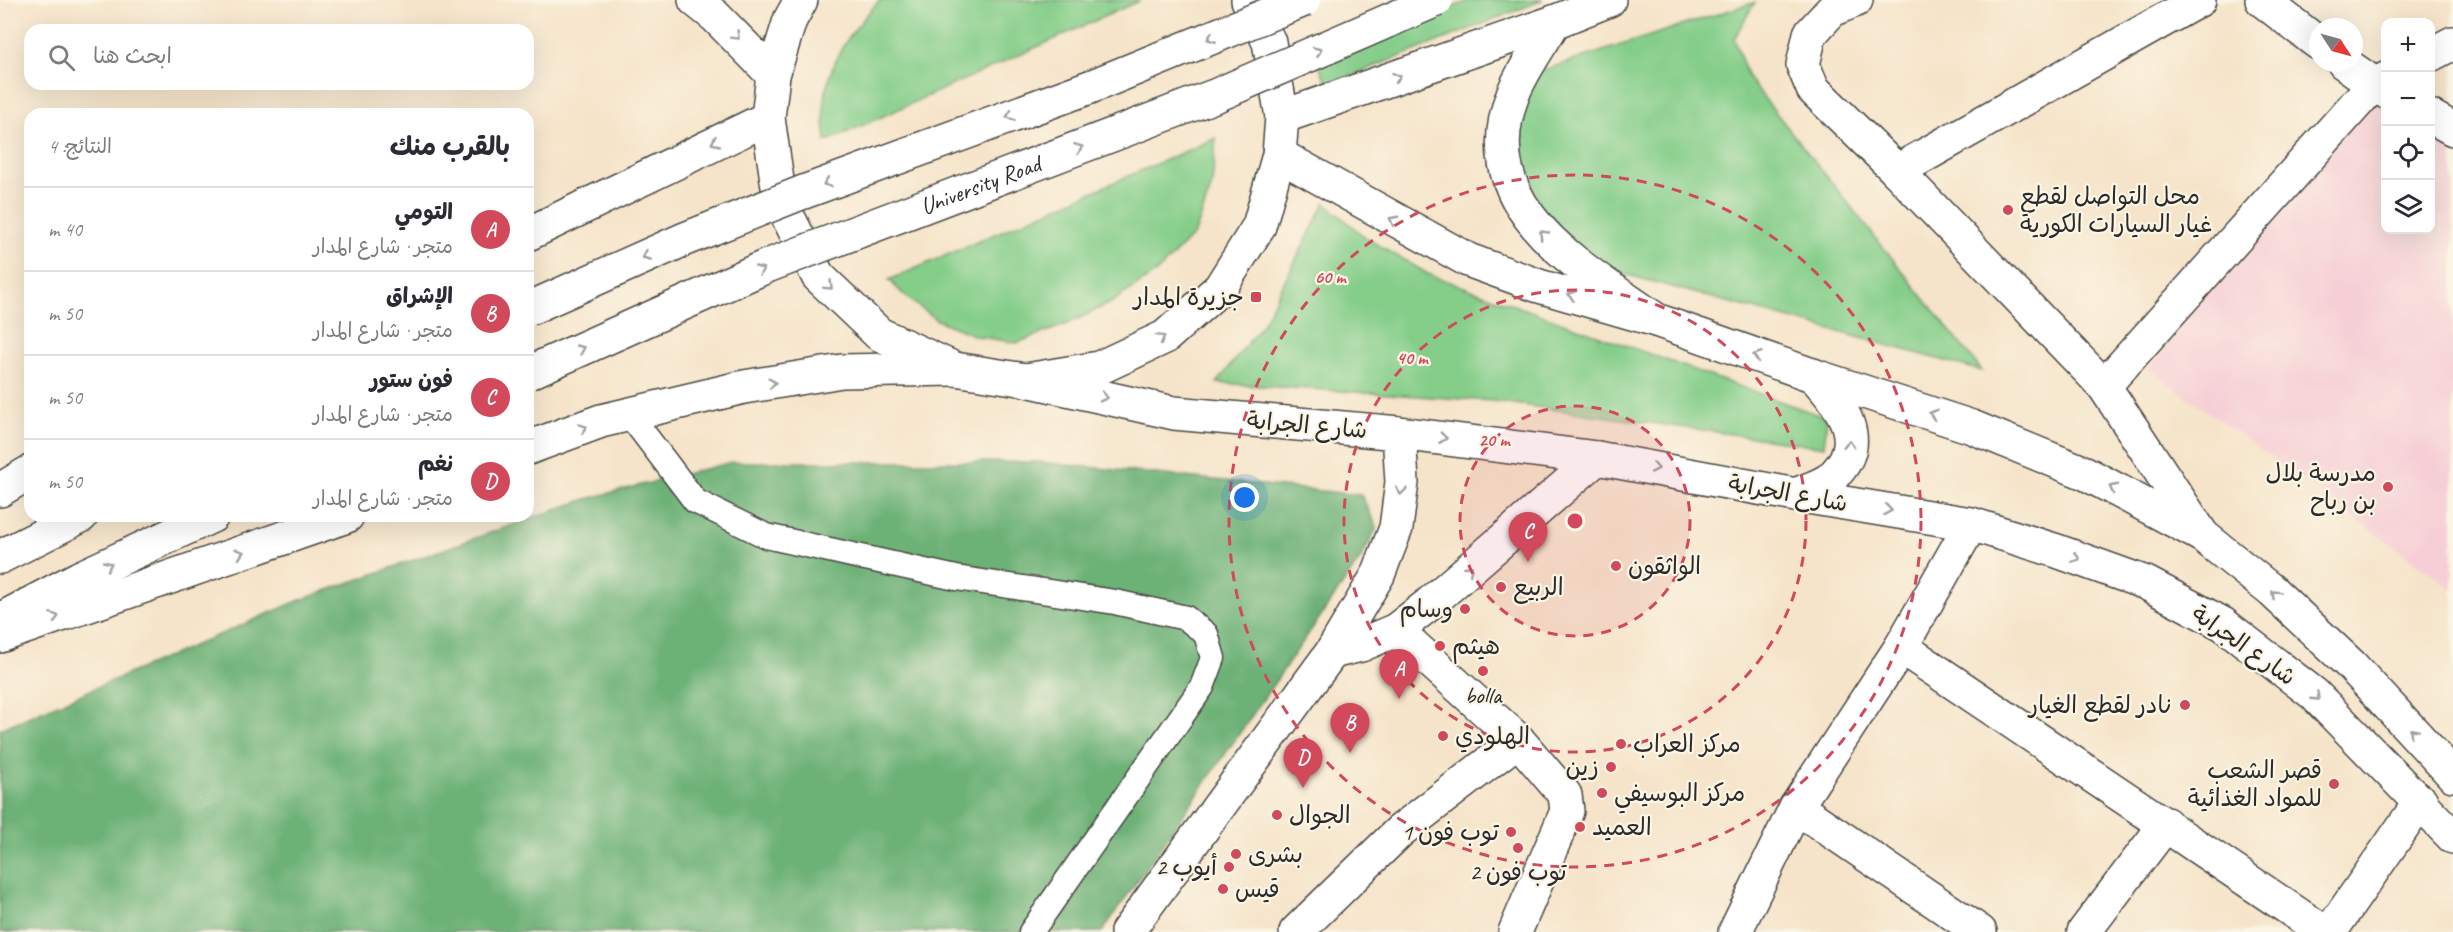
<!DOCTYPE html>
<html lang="ar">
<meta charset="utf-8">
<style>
:root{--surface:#fff;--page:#f2f2f3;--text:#2b2b33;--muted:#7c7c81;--line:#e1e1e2;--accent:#d1495b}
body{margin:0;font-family:Caveat,"Playpen Sans Arabic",sans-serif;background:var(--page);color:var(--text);direction:rtl}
.controls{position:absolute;right:18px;top:18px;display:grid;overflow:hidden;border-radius:12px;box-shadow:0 6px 24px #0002}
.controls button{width:54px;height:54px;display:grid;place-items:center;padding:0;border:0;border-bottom:2px solid var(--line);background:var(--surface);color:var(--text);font:30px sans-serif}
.compass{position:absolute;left:2309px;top:18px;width:54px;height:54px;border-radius:50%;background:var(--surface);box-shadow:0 6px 24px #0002;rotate:126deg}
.you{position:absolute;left:1245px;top:498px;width:21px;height:21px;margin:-15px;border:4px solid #fff;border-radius:50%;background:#1a73e8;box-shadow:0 0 0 9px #1a73e833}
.badge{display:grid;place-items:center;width:39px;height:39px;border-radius:50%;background:var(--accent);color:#fff;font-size:20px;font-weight:700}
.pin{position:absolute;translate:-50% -50px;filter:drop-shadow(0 2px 3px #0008)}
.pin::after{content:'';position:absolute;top:32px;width:21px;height:18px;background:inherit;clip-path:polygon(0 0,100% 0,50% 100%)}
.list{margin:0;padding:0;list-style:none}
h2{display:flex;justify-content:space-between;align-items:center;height:78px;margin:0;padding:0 24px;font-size:26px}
h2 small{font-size:20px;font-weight:400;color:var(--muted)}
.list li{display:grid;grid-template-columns:39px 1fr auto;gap:18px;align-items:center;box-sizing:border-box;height:84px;padding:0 24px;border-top:2px solid var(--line)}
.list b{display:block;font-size:22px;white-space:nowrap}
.list p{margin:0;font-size:20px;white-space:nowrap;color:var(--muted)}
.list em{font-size:20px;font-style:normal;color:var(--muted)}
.icon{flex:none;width:33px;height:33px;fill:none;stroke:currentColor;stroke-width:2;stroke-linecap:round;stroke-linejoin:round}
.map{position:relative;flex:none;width:2453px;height:932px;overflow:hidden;direction:ltr}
.search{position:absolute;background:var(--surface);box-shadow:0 6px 24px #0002;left:24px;top:24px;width:510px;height:66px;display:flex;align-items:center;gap:15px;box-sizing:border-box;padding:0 21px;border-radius:18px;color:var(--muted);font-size:22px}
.panel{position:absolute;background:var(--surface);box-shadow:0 6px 24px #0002;left:24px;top:108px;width:510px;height:414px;border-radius:18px;direction:rtl}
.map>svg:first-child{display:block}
.built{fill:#f6cfd6}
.green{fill:#85ce8a;stroke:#587c5a;stroke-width:1.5}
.forest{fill:#6cb176;stroke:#4c6e50;stroke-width:1.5}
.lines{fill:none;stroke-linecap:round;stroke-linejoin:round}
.service-casing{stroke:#494743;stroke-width:27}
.minor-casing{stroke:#494743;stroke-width:36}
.tertiary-casing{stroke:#494743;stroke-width:36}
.primary-casing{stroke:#494743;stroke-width:36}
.trunk-casing{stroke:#494743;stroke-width:36}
.service{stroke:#fff;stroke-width:24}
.minor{stroke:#fff;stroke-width:33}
.tertiary{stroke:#fff;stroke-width:33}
.primary{stroke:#fff;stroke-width:33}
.trunk{stroke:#fff;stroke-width:33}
.trunk-bridge-casing{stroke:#494743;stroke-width:36;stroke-linecap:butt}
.trunk-bridge{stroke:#fff;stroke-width:33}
.oneway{stroke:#a0a0a0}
.ring{fill:none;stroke:#d1495b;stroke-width:3;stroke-dasharray:10 8}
.poi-dot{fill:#d1495b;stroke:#fcf5e5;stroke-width:2}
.labels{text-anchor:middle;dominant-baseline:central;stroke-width:4.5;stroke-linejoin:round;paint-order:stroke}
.street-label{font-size:24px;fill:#2b2b2b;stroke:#fcf5e5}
.poi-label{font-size:24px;fill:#2b2b2b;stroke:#fcf5e5;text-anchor:start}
.centre{fill:#d1495b;stroke:#fcf5e5;stroke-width:3}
.ring-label{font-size:18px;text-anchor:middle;font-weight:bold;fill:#d1495b;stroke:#fcf5e5;stroke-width:4.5;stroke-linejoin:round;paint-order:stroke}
</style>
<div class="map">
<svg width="2453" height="932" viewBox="0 0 2453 932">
<rect width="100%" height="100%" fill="#fcf5e5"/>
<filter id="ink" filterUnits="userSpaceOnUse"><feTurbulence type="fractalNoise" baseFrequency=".0167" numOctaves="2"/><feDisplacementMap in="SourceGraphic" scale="12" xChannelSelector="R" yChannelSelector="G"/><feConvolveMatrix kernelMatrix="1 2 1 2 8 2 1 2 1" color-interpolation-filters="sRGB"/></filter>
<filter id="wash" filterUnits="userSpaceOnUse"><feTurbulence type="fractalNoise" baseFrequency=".008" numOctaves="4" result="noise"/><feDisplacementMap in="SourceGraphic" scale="24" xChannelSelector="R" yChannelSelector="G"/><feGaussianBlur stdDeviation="1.35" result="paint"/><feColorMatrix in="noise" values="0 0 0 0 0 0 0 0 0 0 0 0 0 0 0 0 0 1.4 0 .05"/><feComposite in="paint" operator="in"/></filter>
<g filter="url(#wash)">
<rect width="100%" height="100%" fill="#f5e4c9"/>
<!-- built -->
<polygon class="built" points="2365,87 2385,101 2386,230 2430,230 2431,134 2453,151 2453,589 2149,369"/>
<!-- green -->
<g class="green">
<path d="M880,0H1141L826,142C825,130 823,117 824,105C828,60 851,31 880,0Z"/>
<polygon points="1471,0 1543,0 1328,85 1317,61"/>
<polygon points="1755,2 1734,39 1748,78 1982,371 1606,269 1531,221 1517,162 1520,109 1537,72"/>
<polygon points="1216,138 1212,185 1195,233 1157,272 1112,302 1067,324 1017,343 976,336 937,320 906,297 889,280"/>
<polygon points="1325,203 1366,238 1428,274 1827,418 1824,447 1493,401 1217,383 1263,323"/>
</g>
<!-- forest -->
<polygon class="forest" points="732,462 1039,462 1361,495 1377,527 1363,555 1102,932 0,932 0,729 300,600 586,499"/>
</g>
<g filter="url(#ink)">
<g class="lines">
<defs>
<polyline id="service" points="629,414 695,501 766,536 956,578 1115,602 1186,618 1206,634 1213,658 1202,687 1031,932"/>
<g id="minor">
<polyline points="1856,0 1832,10 1810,34 1803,65 1813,89 1897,171 2104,386 2203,536"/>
<polyline points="2262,0 2318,43"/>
<polyline points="2430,55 2453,43"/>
<polyline points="2344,63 2386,92"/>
<polyline points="2430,116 2453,129"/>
<polyline points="1897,171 2199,0"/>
<polyline points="2104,386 2373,85 2386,79"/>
<polyline points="1396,630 1518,740 1565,795 1567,811 1515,932"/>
<polyline points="1901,647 2324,932"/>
<polyline points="1796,807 1980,932"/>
<polyline points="1296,932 1400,831 1518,740"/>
<polyline points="1735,932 1796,807 1901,647 1971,524"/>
<polyline points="2084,932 2166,824"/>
<polyline points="2330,932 2421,801"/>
</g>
<g id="tertiary">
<polyline points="1332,652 1361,645 1396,630 1428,605 1597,458"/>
<polyline points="1127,932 1332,652 1378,575 1396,528 1402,482 1399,433"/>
</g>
<g id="primary">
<polyline points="695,0 715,16 773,75"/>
<polyline points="801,0 790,20 773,75 768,118 780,201 818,276 879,334 955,369 1026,380 1099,368 1165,337 1220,288 1259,226 1279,155 1282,117 1269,42 1248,0"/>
<polyline points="1279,155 1468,260 1539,286 1656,320 1812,375 1972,427 2085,473 2203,536 2272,591 2351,665 2453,775"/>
<polyline points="1026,380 1174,413 1399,433 1597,458 1796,495 1971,524 2057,551 2146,583 2223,624 2314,694 2453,837"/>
<path d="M1796,495C1806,490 1821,486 1830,479C1871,442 1842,406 1813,375"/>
</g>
<g id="trunk">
<path d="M1554,22C1541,45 1523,69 1513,94C1470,208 1579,265 1656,320"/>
<polyline points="1282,117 1554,22 1609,0"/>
<polyline points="528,234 768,118"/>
<polyline points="528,448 601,421 744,387 842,371 955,369"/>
<polyline points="0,490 30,472"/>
<polyline points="0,557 81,516"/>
<polyline points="7,616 79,578 212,516"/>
<polyline points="0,636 347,516"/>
</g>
</defs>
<!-- service casing -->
<use href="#service" class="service-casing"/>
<!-- minor casing -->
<use href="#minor" class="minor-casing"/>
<!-- tertiary casing -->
<use href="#tertiary" class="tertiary-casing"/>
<!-- primary casing -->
<use href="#primary" class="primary-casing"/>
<!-- trunk casing -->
<use href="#trunk" class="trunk-casing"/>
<!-- service -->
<use href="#service" class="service"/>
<!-- minor -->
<use href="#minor" class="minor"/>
<!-- tertiary -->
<use href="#tertiary" class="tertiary"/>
<!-- primary -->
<use href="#primary" class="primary"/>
<!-- trunk -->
<use href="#trunk" class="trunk"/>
<defs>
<g id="trunk-bridge">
<polyline points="528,309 685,239 801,193 1090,87 1304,0"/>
<path id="s1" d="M528,373L767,266L1217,95L1436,0"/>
</g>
</defs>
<!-- trunk-bridge casing -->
<use href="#trunk-bridge" class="trunk-bridge-casing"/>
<!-- trunk-bridge -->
<use href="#trunk-bridge" class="trunk-bridge"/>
</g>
<!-- one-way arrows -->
<defs><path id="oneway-chevron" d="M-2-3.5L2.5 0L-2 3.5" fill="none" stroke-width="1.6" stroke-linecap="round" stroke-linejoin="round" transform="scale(1.5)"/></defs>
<g class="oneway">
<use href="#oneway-chevron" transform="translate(736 36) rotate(45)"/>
<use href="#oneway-chevron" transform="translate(1211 38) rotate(158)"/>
<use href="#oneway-chevron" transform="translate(1318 51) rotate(-23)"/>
<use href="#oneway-chevron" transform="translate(1397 77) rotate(-19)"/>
<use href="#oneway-chevron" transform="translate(1010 116) rotate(160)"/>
<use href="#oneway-chevron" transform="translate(715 142) rotate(155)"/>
<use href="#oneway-chevron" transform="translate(1079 148) rotate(-21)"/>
<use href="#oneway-chevron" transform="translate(827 183) rotate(160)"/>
<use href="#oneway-chevron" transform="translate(1393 220) rotate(-152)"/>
<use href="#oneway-chevron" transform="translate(1543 234) rotate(-133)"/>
<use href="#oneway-chevron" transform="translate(646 256) rotate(156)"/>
<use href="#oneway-chevron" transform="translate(760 270) rotate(-24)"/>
<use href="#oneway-chevron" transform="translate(829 286) rotate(44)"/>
<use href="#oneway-chevron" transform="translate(1572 295) rotate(-164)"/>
<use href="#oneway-chevron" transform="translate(1161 338) rotate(-30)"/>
<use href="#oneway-chevron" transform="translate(581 349) rotate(-24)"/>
<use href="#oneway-chevron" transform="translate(1757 356) rotate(-161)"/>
<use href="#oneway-chevron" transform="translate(772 383) rotate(-9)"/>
<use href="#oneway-chevron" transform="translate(1104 397) rotate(13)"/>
<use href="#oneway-chevron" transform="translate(1933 414) rotate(-162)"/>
<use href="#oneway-chevron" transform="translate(583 428) rotate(-21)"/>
<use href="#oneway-chevron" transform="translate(1443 438) rotate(7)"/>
<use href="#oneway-chevron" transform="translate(1849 444) rotate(-88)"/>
<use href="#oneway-chevron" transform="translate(1655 468) rotate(11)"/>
<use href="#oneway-chevron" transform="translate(2113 488) rotate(-152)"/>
<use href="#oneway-chevron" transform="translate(1401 491) rotate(97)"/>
<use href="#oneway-chevron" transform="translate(1888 510) rotate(9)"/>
<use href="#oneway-chevron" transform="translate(240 553) rotate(-19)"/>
<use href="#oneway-chevron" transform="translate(2076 558) rotate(20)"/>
<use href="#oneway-chevron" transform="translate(108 565) rotate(-25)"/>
<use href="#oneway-chevron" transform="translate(1469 569) rotate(-41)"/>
<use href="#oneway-chevron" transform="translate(2275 594) rotate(-138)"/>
<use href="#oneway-chevron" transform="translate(55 617) rotate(-19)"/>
<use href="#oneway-chevron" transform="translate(2316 697) rotate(43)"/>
<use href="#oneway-chevron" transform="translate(2413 732) rotate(-133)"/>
</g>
</g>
<!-- distance rings -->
<circle cx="1575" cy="521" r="115" fill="#d1495b" fill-opacity=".12"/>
<g class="ring">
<circle cx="1575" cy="521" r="115"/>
<circle cx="1575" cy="521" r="231"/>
<circle cx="1575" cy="521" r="346"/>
</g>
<!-- markers -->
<g class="poi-dot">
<circle cx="2008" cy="210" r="6"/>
<rect x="1250" y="291" width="12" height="12" rx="3"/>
<circle cx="2388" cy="487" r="6"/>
<circle cx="1616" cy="566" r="6"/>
<circle cx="1501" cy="587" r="6"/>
<circle cx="1465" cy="609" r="6"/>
<circle cx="1440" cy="646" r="6"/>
<circle cx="1483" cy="671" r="6"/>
<circle cx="2185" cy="705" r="6"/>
<circle cx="1443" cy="736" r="6"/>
<circle cx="1621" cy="744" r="6"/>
<circle cx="1611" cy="767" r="6"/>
<circle cx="2334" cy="784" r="6"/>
<circle cx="1602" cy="793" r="6"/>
<circle cx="1277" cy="815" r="6"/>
<circle cx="1580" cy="827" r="6"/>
<circle cx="1511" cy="832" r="6"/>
<circle cx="1518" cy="848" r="6"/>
<circle cx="1236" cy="854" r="6"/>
<circle cx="1229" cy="867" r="6"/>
<circle cx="1223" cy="889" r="6"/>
</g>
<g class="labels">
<!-- street labels -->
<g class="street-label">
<text stroke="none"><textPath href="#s1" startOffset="490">University Road</textPath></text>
<text transform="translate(1307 425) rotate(5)">شارع الجرابة</text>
<text transform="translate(1788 493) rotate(10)">شارع الجرابة</text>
<text transform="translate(2244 645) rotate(35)">شارع الجرابة</text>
</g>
<!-- poi labels -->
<g class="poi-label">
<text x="2020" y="196">محل التواصل لقطع<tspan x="2020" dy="28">غيار السيارات الكورية</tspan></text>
<text x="1244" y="297" text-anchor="end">جزيرة المدار</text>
<text x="2376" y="473" text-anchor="end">مدرسة بلال<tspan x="2376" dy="28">بن رباح</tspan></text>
<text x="1628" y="566">الواثقون</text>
<text x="1513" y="587">الربيع</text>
<text x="1453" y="609" text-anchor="end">وسام</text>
<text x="1452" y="646">هيثم</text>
<text x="1483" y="695" text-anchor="middle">bolla</text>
<text x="2173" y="705" text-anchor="end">نادر لقطع الغيار</text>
<text x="1455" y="736">الهلودي</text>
<text x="1633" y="744">مركز العراب</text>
<text x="1599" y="767" text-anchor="end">زين</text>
<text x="2322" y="770" text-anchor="end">قصر الشعب<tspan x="2322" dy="28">للمواد الغذائية</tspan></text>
<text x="1614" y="793">مركز البوسيفي</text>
<text x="1289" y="815">الجوال</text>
<text x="1592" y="827">العميد</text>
<text x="1499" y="832" text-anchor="end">توب فون 1</text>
<text x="1248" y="854">بشرى</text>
<text x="1217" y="867" text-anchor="end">أيوب 2</text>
<text x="1518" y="872" text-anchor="middle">توب فون 2</text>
<text x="1235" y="889">قيس</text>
</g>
</g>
<circle cx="1575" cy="521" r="9" class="centre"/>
<g class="ring-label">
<text x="1330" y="283">60 m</text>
<text x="1412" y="364">40 m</text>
<text x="1494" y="446">20 m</text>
</g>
</svg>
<div class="controls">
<button>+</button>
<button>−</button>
<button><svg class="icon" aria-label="locate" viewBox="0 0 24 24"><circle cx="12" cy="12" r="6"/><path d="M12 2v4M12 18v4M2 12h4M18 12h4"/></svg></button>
<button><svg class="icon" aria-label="layers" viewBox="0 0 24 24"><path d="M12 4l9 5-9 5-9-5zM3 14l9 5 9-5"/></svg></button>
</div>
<svg class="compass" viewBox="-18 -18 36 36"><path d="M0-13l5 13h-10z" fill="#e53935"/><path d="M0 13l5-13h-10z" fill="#7c7c81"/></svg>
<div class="you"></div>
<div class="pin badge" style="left:1399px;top:699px">A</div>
<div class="pin badge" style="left:1350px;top:753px">B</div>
<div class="pin badge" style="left:1528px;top:562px">C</div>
<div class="pin badge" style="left:1303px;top:788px">D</div>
<div class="search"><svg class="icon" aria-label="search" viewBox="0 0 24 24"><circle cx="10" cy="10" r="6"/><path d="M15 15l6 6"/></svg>ابحث هنا</div>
<section class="panel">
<h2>بالقرب منك<small>النتائج: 4</small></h2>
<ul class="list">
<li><span class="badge">A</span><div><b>التومي</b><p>متجر · شارع المدار</p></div><em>40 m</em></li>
<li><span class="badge">B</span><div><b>الإشراق</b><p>متجر · شارع المدار</p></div><em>50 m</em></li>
<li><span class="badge">C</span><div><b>فون ستور</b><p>متجر · شارع المدار</p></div><em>50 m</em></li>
<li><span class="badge">D</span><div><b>نغم</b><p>متجر · شارع المدار</p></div><em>50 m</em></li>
</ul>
</section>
</div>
